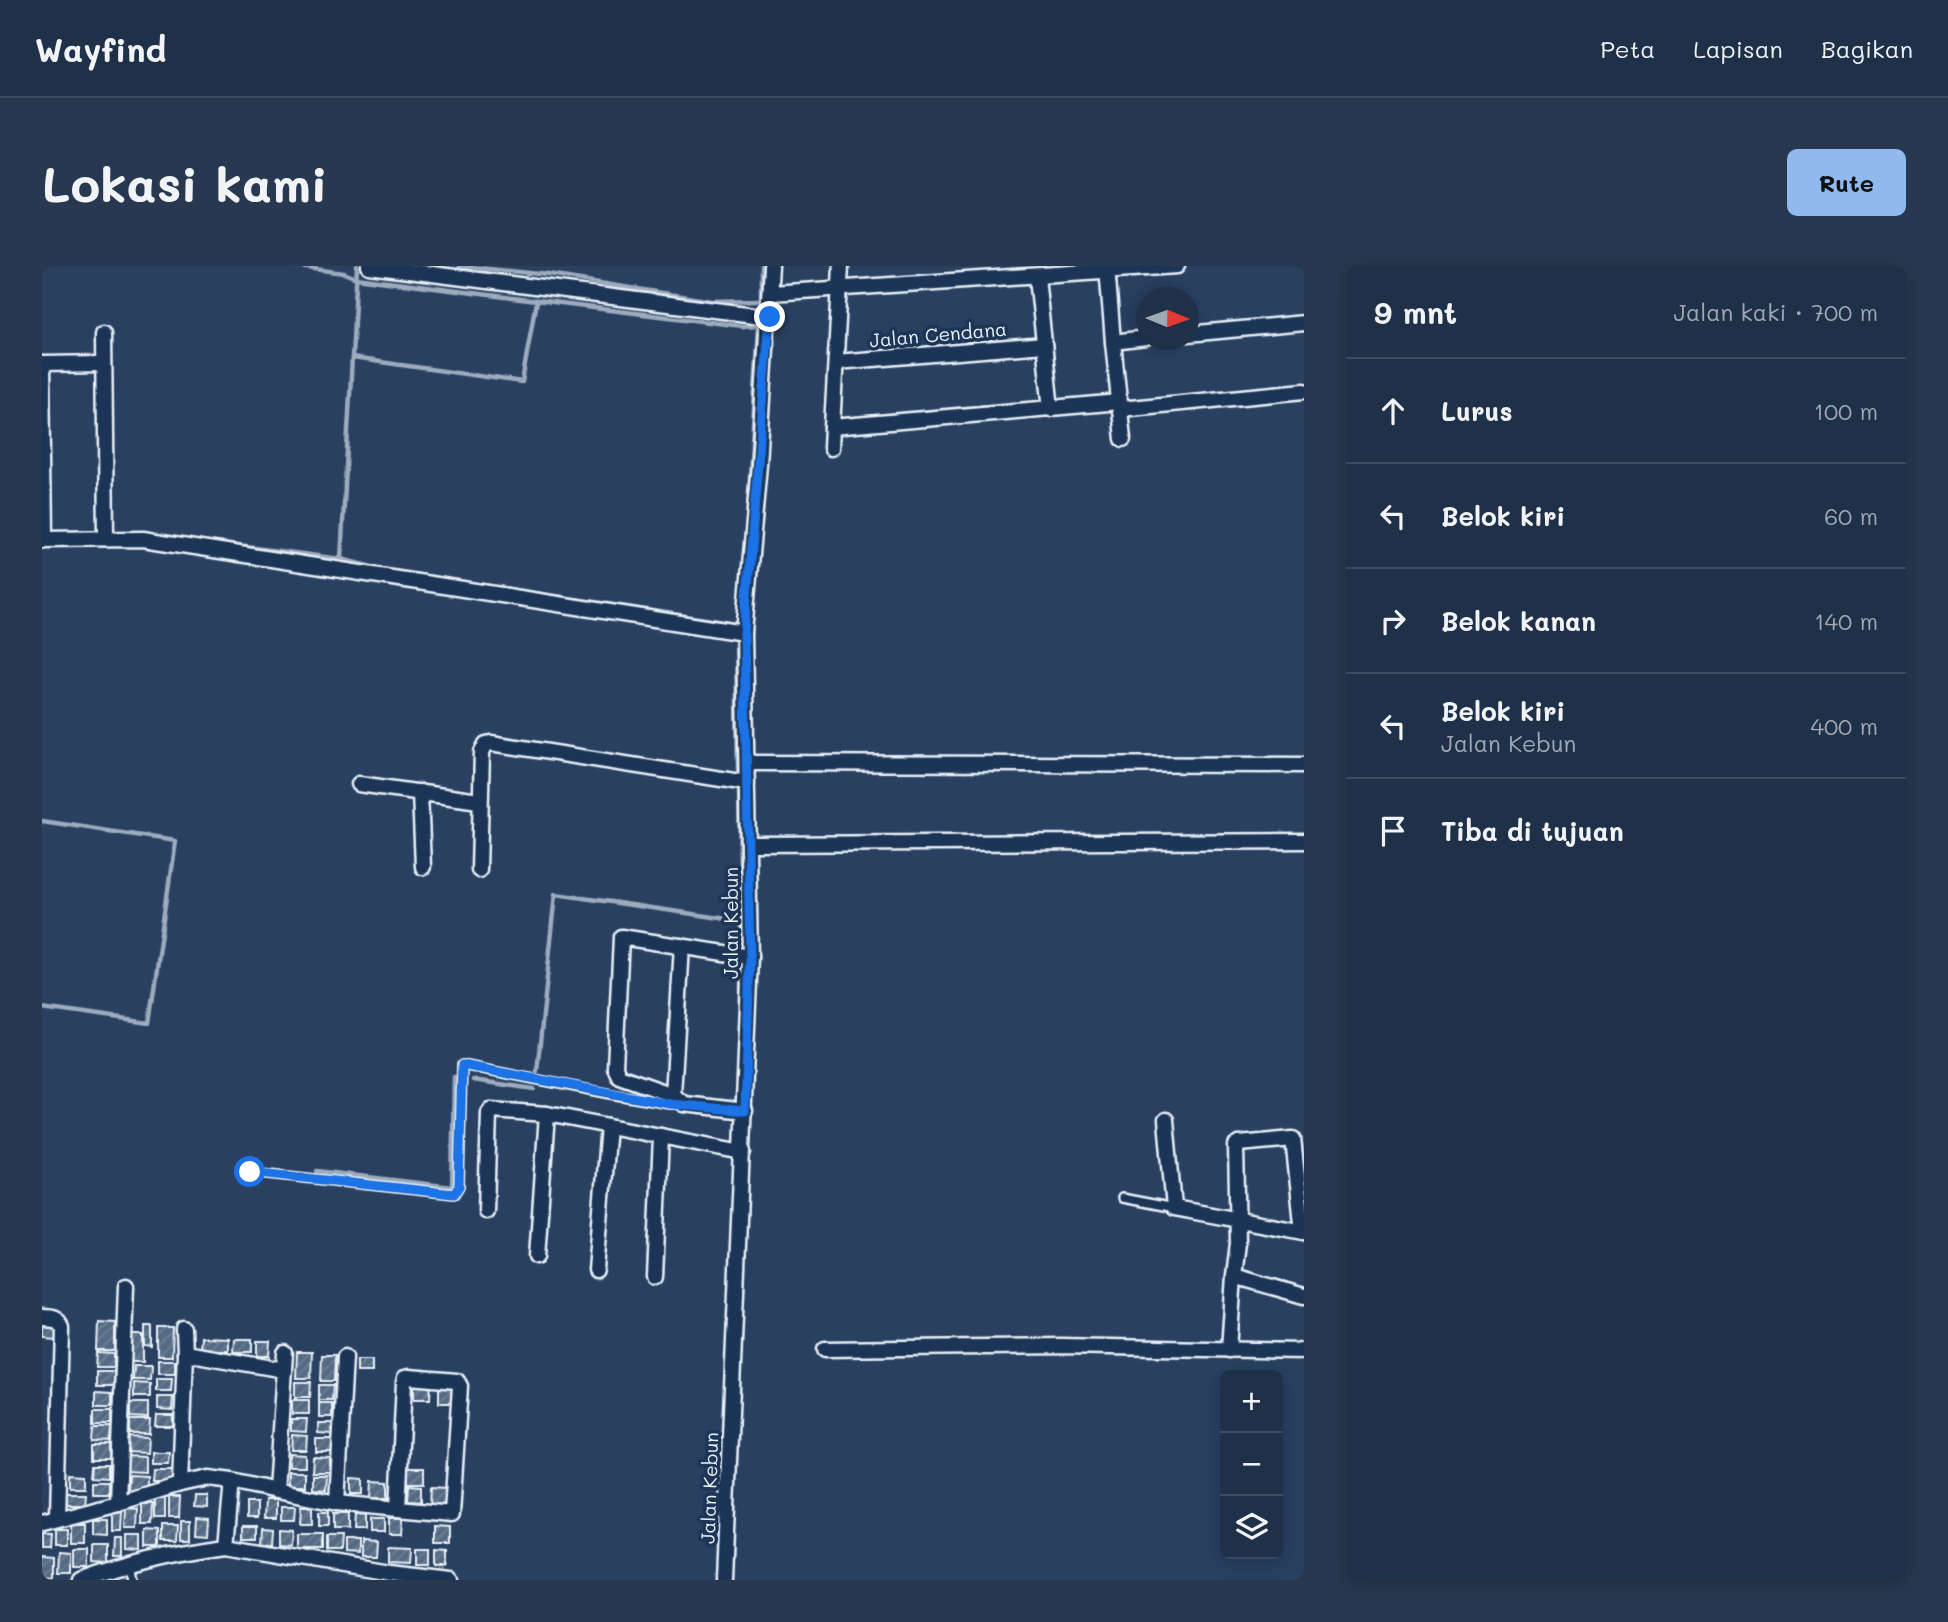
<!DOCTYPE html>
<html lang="id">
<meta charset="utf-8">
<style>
:root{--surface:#1f3049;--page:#273850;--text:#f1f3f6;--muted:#a1a9b4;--line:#3c4b61;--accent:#90b9f0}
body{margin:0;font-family:Mali,sans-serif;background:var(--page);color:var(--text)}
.controls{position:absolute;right:21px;bottom:21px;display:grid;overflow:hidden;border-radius:10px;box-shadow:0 4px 18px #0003}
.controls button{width:63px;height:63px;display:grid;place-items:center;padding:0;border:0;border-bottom:2px solid var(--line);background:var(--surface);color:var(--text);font:35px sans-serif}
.compass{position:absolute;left:1094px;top:21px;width:63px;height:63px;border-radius:50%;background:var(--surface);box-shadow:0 4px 18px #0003;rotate:91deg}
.stop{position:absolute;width:21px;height:21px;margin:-16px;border:5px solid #1a73e8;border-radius:50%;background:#fff}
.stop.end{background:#1a73e8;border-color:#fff;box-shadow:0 2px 7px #0008}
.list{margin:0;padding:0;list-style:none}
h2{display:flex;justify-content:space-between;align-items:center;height:91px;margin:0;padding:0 28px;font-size:30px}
h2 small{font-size:23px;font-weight:400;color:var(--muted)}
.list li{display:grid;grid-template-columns:46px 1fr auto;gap:21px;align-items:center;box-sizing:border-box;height:105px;padding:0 28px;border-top:2px solid var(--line)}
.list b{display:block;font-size:26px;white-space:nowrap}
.list p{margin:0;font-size:23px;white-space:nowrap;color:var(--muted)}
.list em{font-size:23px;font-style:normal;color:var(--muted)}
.icon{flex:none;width:38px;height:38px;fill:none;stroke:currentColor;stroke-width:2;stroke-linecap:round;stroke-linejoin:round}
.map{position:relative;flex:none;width:1262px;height:1314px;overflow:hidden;border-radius:10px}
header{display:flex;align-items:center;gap:42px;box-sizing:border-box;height:98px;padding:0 35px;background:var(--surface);border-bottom:2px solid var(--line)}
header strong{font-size:33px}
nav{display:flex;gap:38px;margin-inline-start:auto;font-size:24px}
.intro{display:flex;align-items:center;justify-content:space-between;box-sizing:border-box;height:168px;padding:0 42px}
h1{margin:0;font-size:49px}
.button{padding:18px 32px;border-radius:10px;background:var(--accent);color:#111;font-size:24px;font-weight:700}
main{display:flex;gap:42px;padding:0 42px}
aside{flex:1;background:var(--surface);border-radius:10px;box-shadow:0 4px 18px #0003}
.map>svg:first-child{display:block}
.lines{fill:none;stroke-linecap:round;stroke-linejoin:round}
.stream{stroke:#9dabbd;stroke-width:4.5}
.building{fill:url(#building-hatch);stroke:#e8f1f8;stroke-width:2}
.lane-casing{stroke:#e8f1f8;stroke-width:12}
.street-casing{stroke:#e8f1f8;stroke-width:19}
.lane{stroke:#1d3557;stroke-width:7}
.street{stroke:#1d3557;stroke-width:14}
.route{stroke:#1a73e8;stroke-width:9}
.labels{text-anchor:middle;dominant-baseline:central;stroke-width:7;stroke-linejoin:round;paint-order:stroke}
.street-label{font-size:19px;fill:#e8f1f8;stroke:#1d3557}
</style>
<header>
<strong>Wayfind</strong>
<nav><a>Peta</a><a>Lapisan</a><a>Bagikan</a></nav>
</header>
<div class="intro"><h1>Lokasi kami</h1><a class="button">Rute</a></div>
<main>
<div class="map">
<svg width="1262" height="1314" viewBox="0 0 1262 1314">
<defs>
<pattern id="building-hatch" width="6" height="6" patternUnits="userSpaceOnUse" patternTransform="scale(1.75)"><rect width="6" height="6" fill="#556a83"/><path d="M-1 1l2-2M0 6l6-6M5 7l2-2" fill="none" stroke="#6d8095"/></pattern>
</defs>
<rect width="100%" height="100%" fill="#294061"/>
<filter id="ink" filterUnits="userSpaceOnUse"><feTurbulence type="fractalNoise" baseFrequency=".0143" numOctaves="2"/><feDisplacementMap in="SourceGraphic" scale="14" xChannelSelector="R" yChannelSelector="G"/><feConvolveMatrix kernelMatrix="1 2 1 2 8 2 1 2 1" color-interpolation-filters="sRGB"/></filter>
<g filter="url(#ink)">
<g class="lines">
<!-- stream -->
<g class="stream">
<polyline points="250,0 302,7 314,12 494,35"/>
<polyline points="417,0 507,9 670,35 719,34"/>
<polyline points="719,34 719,0"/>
<polyline points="310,92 480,116 494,35 700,60 717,59 706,243"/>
<polyline points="158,275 299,293 315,0"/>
<polyline points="299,293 338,303 696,358"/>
<polyline points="694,377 696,504"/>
<polyline points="697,527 699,678"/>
<polyline points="0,555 133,575 107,757 0,742"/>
<polyline points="699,701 699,742"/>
<polyline points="495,805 514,628 699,655"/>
<polyline points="431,814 492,823"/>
<polyline points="275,905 410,921 412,811"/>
<polyline points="681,1180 683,1132"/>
</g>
</g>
<!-- building -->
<g class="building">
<polygon points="0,1055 13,1055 12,1071 0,1070"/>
<polygon points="57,1055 73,1056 73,1085 56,1085"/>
<polygon points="103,1060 110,1060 110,1081 103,1080"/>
<polygon points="116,1062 131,1062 130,1091 116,1091"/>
<polygon points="89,1069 101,1069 101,1096 88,1096"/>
<polygon points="159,1071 186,1072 186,1084 158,1084"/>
<polygon points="192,1073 210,1073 210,1086 191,1086"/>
<polygon points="215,1075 228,1075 227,1090 215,1090"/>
<polygon points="255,1086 270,1086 269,1112 254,1112"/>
<polygon points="56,1087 72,1088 72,1101 55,1101"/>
<polygon points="280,1089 293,1089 292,1115 279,1115"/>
<rect x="315" y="1094" width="15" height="12"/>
<rect x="116" y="1095" width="17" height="13"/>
<polygon points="92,1100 109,1100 108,1114 91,1114"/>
<rect x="55" y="1105" width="17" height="14"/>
<polygon points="114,1113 130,1113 129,1125 114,1125"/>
<polygon points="372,1114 389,1114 388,1133 372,1133"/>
<polygon points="253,1116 269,1116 268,1131 253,1131"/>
<polygon points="92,1117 108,1118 108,1131 92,1131"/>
<rect x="397" y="1117" width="17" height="20"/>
<polygon points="277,1119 291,1119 290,1134 277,1134"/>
<polygon points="54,1125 70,1126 70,1139 54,1139"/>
<polygon points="115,1131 131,1131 130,1144 115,1143"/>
<rect x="250" y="1134" width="17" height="14"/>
<polygon points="88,1137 106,1137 106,1152 88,1151"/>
<rect x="277" y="1137" width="13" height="14"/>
<rect x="53" y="1143" width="17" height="14"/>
<polygon points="114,1149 131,1149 131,1160 113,1160"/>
<polygon points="249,1153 265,1153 264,1166 249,1165"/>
<polygon points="88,1154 108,1154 107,1168 88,1168"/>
<polygon points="276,1157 290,1157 290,1168 276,1167"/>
<polygon points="53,1160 70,1160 69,1175 52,1174"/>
<polygon points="250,1169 265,1170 264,1184 249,1184"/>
<polygon points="85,1171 106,1172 105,1187 85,1186"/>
<polygon points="274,1173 291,1173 290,1186 274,1186"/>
<rect x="52" y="1178" width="17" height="14"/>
<polygon points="109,1186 127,1186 126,1197 109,1197"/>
<polygon points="247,1188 263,1189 263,1201 246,1201"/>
<polygon points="84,1190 103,1191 103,1206 83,1205"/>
<polygon points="271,1191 288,1192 288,1206 270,1206"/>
<polygon points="53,1198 67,1198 67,1211 52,1210"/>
<rect x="366" y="1202" width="16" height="15"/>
<polygon points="111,1203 130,1203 130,1215 110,1215"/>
<rect x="246" y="1206" width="17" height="14"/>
<polygon points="28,1207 44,1208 44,1221 28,1221"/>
<polygon points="87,1209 105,1210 105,1225 86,1225"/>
<polygon points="271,1209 285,1209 284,1224 271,1223"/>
<polygon points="309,1212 321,1213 321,1228 309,1228"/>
<rect x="52" y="1215" width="15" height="12"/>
<polygon points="330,1215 346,1216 346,1232 329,1232"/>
<polygon points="367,1219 379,1220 379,1236 366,1235"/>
<polygon points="389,1221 404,1222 403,1240 388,1239"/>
<polygon points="24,1227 44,1227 43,1238 24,1238"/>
<polygon points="153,1229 165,1229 165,1241 152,1240"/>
<polygon points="127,1231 138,1231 137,1252 127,1252"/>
<rect x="113" y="1233" width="10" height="20"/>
<polygon points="223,1234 234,1234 234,1252 222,1252"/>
<rect x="205" y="1237" width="10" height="15"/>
<polygon points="100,1238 111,1238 110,1258 100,1258"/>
<polygon points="239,1241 253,1241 252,1254 239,1254"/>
<polygon points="259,1241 270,1241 270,1258 258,1258"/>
<polygon points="84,1242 96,1243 95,1262 83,1262"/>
<polygon points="70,1246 80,1246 79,1265 70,1265"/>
<rect x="277" y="1246" width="9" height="14"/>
<rect x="291" y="1248" width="15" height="16"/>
<polygon points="313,1249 323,1249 323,1264 312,1264"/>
<polygon points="155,1251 167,1252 166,1268 154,1267"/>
<polygon points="347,1252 361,1252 360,1268 347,1268"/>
<polygon points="51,1253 65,1253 65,1269 51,1268"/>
<rect x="328" y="1253" width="14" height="13"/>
<rect x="139" y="1255" width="9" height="18"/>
<rect x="29" y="1257" width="14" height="20"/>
<polygon points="121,1260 136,1260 135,1275 121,1275"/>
<rect x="201" y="1260" width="14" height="11"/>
<polygon points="393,1260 408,1261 408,1277 393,1277"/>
<polygon points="221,1262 231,1263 230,1277 220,1277"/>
<rect x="13" y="1263" width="12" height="16"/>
<polygon points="237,1263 250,1264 249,1279 237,1278"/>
<polygon points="105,1264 118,1265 118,1281 105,1281"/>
<polygon points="0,1268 9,1268 8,1282 0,1282"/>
<rect x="255" y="1268" width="26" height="15"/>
<polygon points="85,1269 100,1269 100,1284 85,1283"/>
<polygon points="285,1271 299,1271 298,1285 285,1285"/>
<polygon points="73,1272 80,1272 80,1290 72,1290"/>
<polygon points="302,1275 316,1275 316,1288 302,1287"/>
<polygon points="319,1275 335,1276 334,1291 319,1291"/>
<polygon points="52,1279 66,1279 66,1297 52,1296"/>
<polygon points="346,1281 370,1282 369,1297 346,1296"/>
<rect x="32" y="1283" width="15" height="18"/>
<rect x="375" y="1283" width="13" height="16"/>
<polygon points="394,1284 405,1285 405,1300 394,1300"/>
<polygon points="17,1286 29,1287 29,1307 16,1307"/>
<polygon points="0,1291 12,1292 12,1312 0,1311"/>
</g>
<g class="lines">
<defs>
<g id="lane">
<polyline points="208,906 412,928 417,920 420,799 574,829 628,838 640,838"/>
<polyline points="1080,932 1132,942"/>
<polyline points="87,1298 90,1314"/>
</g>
<g id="street">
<polyline points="327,0 728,51"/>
<polyline points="799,0 790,161 1078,136"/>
<polyline points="1065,0 1071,76"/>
<polyline points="995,11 1009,143"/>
<polyline points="729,27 1135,0"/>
<polyline points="62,66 64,273"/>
<polyline points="1146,68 1262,57"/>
<polyline points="794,96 1002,79"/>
<polyline points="0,98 2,274"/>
<polyline points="0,98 62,97"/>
<polyline points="1078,143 1262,125"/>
<polyline points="1081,173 1071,76 1104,72"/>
<polyline points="789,182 790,161"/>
<polyline points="0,274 101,273 702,367"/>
<polyline points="706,497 1262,499"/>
<polyline points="317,518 437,535"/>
<polyline points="378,526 381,601"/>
<polyline points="707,578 1262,575"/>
<polyline points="437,604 440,486 444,478 449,477 705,517"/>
<polyline points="631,829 640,680"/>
<polyline points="703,845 642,838 631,829 577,810 573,801 579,671 708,691"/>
<polyline points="1124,854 1132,942 1262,966"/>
<polyline points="444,945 447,847 449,844 505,848 701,886"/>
<polyline points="495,990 505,848"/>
<polyline points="554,1004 566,860"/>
<polyline points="1192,1010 1262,1030"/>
<polyline points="613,1011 619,870"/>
<path d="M0,1051C10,1052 16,1051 20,1060L15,1252"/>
<polyline points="142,1063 143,1087 242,1104"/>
<polyline points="783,1083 1019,1080 1262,1085"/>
<polyline points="1187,1084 1192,1010 1196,977 1194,880 1197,878 1251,873 1261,966"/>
<polyline points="143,1087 138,1218 166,1212 190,1215 184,1279 347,1307 409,1314"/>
<polyline points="243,1087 234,1225 295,1237"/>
<polyline points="303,1091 295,1237 356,1243"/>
<polygon points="367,1111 415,1115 418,1120 410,1248 356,1243 362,1116 363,1112"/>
<polyline points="190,1215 234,1225"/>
<polyline points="76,1237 84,1020"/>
<polyline points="0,1257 76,1237 138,1218"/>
<path d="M39,1314C88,1296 132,1286 184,1279"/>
<polyline points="682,1314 708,691 702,367 717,199 729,0"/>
</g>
</defs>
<!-- lane casing -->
<use href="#lane" class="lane-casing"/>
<!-- street casing -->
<use href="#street" class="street-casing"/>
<!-- lane -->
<use href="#lane" class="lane"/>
<!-- street -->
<use href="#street" class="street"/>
</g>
</g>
<g class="lines" filter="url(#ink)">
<!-- route -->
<polyline class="route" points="208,906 412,928 417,920 420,799 628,838 703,845 708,691 702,368 728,51"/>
</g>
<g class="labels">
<!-- street labels -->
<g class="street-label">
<text transform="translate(896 68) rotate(-5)">Jalan Cendana</text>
<text transform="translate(688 657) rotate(-90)">Jalan Kebun</text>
<text transform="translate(667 1222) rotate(-88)">Jalan Kebun</text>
</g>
</g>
</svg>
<div class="controls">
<button>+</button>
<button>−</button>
<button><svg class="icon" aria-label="layers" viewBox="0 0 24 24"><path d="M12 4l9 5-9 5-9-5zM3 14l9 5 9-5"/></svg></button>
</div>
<svg class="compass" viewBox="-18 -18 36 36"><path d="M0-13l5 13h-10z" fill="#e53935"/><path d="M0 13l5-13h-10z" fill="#a1a9b4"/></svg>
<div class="stop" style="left:208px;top:906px"></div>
<div class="stop end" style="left:728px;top:51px"></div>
</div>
<aside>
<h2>9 mnt<small>Jalan kaki · 700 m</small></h2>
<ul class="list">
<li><svg class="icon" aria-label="ahead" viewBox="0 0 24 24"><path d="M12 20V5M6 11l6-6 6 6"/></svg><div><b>Lurus</b></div><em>100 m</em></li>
<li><svg class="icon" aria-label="left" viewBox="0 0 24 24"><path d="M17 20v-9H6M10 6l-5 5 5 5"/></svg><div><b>Belok kiri</b></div><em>60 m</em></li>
<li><svg class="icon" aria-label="right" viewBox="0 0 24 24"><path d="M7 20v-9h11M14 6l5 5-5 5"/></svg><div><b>Belok kanan</b></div><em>140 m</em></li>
<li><svg class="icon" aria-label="left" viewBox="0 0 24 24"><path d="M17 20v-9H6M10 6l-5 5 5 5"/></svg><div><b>Belok kiri</b><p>Jalan Kebun</p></div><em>400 m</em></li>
<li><svg class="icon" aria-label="arrive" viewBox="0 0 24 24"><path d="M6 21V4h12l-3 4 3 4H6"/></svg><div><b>Tiba di tujuan</b></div></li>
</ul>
</aside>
</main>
